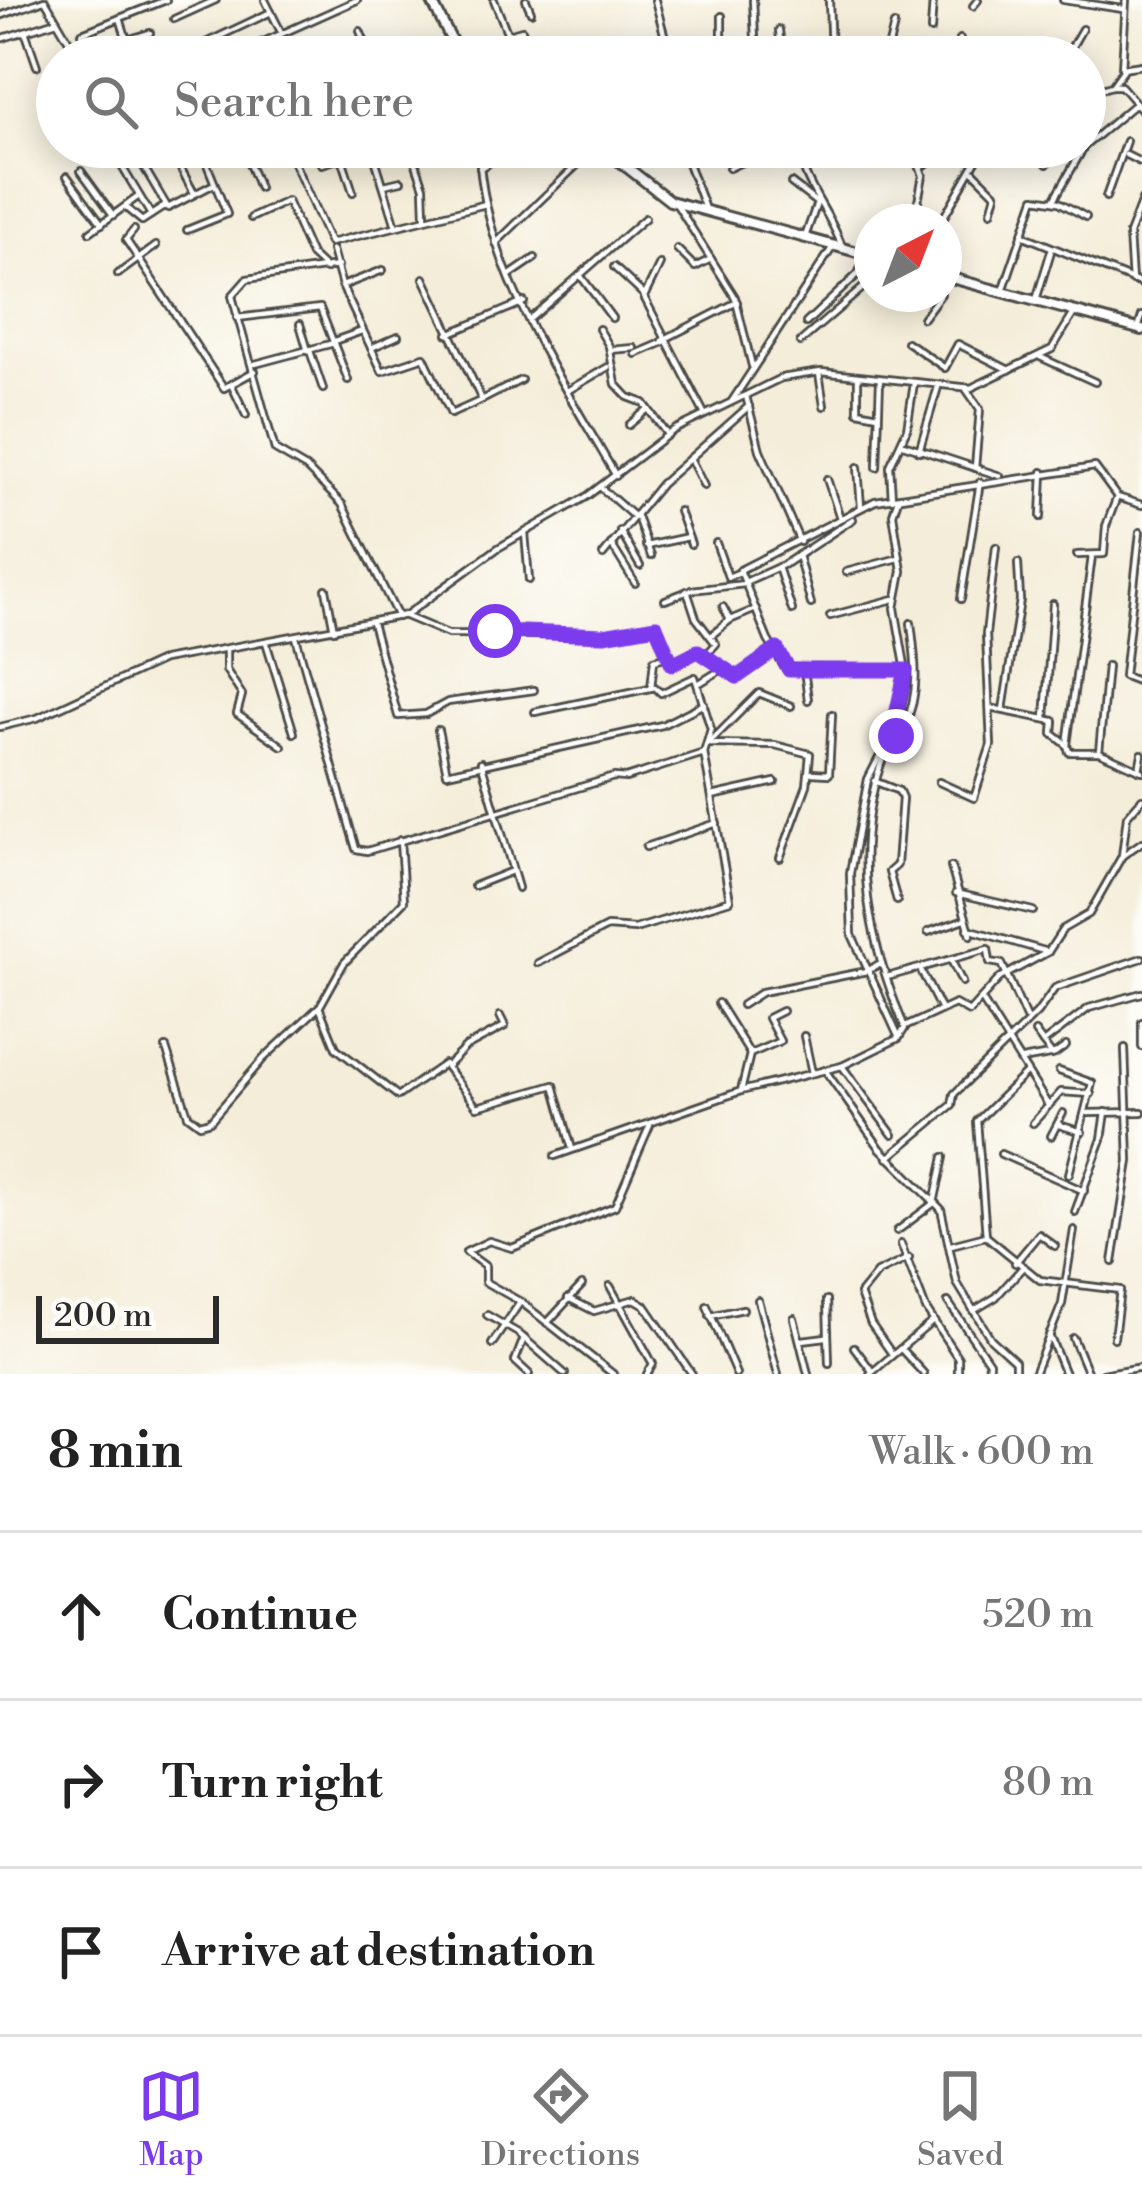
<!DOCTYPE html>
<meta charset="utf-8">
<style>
:root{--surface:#fff;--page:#f2f2f2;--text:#222;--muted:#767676;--line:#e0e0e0;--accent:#7c3aed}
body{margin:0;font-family:"Libre Bodoni",serif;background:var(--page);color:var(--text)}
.compass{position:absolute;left:854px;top:204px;width:108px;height:108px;border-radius:50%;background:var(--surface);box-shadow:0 6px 30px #0003;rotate:42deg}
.scale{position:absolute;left:36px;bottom:30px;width:183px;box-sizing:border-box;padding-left:12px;border:6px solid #2b2b2b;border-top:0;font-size:33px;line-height:42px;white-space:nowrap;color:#2b2b2b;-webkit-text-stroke:9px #fdfcf7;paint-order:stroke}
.stop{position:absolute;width:36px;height:36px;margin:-27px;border:9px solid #7c3aed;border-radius:50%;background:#fff}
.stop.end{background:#7c3aed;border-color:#fff;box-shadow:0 3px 12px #0008}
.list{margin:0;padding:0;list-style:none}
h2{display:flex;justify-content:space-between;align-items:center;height:156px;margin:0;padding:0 48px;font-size:51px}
h2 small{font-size:39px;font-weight:400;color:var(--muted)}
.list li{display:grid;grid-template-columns:78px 1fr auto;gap:36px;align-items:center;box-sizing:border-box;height:168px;padding:0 48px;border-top:3px solid var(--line)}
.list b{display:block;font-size:45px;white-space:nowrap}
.list em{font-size:39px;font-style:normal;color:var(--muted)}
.icon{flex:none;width:66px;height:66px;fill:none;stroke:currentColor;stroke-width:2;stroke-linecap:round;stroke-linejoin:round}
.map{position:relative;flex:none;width:1142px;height:1374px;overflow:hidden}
.search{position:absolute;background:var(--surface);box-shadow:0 6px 30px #0003;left:36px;right:36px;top:36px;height:132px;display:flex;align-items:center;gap:30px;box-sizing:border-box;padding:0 42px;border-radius:66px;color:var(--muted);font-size:45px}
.sheet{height:660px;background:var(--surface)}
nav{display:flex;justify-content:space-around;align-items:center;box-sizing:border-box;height:168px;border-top:3px solid var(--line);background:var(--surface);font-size:33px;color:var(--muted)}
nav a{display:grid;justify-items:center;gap:6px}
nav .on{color:var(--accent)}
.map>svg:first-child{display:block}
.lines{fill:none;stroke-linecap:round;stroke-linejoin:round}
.minor-casing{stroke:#494845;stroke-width:10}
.secondary-casing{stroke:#494845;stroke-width:14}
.minor{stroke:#fff;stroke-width:4.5}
.secondary{stroke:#fff;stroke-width:8}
.route{stroke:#7c3aed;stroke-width:15}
</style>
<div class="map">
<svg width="1142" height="1374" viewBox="0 0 1142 1374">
<rect width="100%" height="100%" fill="#fdfcf7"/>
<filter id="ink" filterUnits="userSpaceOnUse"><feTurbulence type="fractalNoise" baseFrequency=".00833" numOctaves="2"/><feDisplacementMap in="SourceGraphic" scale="24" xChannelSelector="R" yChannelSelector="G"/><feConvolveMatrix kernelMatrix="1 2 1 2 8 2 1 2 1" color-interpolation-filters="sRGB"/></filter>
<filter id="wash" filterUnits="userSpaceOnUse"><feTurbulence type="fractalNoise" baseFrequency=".004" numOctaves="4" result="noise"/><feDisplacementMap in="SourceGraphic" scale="48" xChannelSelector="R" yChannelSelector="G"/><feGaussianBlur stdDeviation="2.7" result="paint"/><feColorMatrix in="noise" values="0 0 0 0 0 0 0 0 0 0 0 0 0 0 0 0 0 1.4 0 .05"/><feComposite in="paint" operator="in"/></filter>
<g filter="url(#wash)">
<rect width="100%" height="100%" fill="#f4edd9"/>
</g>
<g filter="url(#ink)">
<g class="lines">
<defs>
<g id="minor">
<polyline points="45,0 69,41"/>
<polyline points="265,0 280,30"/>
<polyline points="494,0 510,40 498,57"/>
<polyline points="526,0 531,12"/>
<polyline points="655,0 670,57"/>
<polyline points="753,0 756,57"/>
<polyline points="829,0 831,57"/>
<polyline points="1063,0 1123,9"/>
<polyline points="1126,0 1122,68 1142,65"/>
<polyline points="973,6 978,0"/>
<polyline points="0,16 44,0"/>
<polyline points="722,16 722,57"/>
<polyline points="120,18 127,40 150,33"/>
<polyline points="174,19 216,0"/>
<polyline points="779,30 782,57"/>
<polyline points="931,30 933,0"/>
<polyline points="25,31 37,66"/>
<polyline points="360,31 371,57"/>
<polyline points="82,33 166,0"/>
<polyline points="508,34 522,30 534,57"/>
<polyline points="0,39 57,21"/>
<polyline points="176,57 271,12"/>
<polyline points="230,57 357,0"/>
<polyline points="331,57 366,44"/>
<polyline points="886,57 894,25"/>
<polyline points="957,57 960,39"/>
<polyline points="1038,57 1040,53"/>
<polyline points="1066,57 1082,29"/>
<polyline points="1112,86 1121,86 1142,110"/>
<polyline points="1094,91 1112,86 1124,69"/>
<polyline points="1085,146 1136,103"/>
<polyline points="128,147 115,155 151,215"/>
<polyline points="132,147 168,208 214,184"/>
<polyline points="242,147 259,188"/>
<polyline points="287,147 330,243 486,204"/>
<polyline points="410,147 424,187 425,217"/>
<path d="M479,147C482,265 559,376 616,476"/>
<polyline points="682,147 705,209"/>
<path d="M799,147C801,181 829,211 841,244"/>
<polyline points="911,147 923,175 914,222"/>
<polyline points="1038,147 1047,164"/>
<polyline points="372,149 395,223"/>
<polyline points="685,152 698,147"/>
<polyline points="290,153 306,147"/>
<polyline points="1126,155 1142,163"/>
<polyline points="174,156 194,193"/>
<polyline points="342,158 353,192"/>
<polyline points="322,164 377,147"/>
<polyline points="480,168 516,147"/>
<polyline points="729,168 774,147"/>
<polyline points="921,168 947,147"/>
<polyline points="81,171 113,215"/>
<polyline points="974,172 996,194 991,212"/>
<polyline points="67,176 102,224"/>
<polyline points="791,183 817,203 805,237"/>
<polyline points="384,185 401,181"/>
<polyline points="1106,197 1126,141"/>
<polyline points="1054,200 1084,147"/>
<polyline points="675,202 735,297 752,366"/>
<polyline points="126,208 142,221 165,206"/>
<polyline points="251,218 287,201 311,255 326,269"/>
<polyline points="941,222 984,147"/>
<polyline points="134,230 126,240 224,388 255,371"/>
<polyline points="187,230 227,214 200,147"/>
<polyline points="90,232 139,196"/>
<polyline points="1022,235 1142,284"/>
<polyline points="496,243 596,147"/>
<polyline points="677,249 695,267 711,259"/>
<polyline points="332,250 342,286 382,371 424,357 451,414 482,400"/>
<polyline points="660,264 644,297 704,413"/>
<polyline points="338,266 247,279 232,296 275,450 306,468 342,504 398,617"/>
<polyline points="614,267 644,295"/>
<polyline points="118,274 156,246"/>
<polyline points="510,275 535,258"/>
<polyline points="580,275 645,218"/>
<polyline points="424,278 482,400 521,380"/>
<polyline points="1132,281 1129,234 1142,200"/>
<polyline points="342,286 383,270"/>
<polyline points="1003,291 1035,198 1059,202 1086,217"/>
<polyline points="1036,300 1052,248"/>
<polyline points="237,318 320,308 348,380"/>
<polyline points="531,318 580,275 612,318"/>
<polyline points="923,318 941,294"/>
<polyline points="806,323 858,274 867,254"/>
<polyline points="300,324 308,351"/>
<polyline points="599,329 609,346 616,384 628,397 644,403 666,433"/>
<polyline points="1138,329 1142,316"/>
<polyline points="448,334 524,302"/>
<polyline points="663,340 737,302"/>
<polyline points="334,341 362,331"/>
<polyline points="800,342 872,280"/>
<polyline points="907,342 945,368 958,344 1009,370"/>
<polyline points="371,348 398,336"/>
<polyline points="610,350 634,348"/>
<polyline points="310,351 323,389"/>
<polyline points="636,354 664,342"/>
<polyline points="1040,357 1095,382"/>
<polyline points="255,364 334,343"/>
<polyline points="819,373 824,406"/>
<polyline points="858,377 858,411 878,415"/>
<polyline points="231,384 246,415"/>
<polyline points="966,389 980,409 975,468"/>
<polyline points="567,391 608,367"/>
<polyline points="746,396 760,450 800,542"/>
<polyline points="732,401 834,245"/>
<polyline points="629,425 648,409"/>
<polyline points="903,444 1000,476"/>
<polyline points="919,451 938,387"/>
<polyline points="690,458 704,486"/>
<polyline points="858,467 861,507"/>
<polyline points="877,467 880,379"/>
<polyline points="827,479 840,518"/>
<polyline points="600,487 632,515"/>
<polyline points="892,499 890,466 907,429 914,383"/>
<polyline points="679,511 691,544"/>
<polyline points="636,514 651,556"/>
<polyline points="1041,517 1043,472"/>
<polyline points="620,531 640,566"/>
<polyline points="1140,532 1124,676 1142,683"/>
<polyline points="525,533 529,580"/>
<polyline points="716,543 728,577 740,572"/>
<polyline points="611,544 635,583"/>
<polyline points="646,546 688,537"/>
<polyline points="603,555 661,484 749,406"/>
<polyline points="798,555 811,604"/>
<polyline points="1077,555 1104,554 1106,526 1117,497"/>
<polyline points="1092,556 1067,745 1069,752 1099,752 1142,771"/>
<polyline points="778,567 792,610"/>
<polyline points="846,572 899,558"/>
<polyline points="745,582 785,564 853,519"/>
<polyline points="326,589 334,630"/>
<polyline points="687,591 696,618 716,644 706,655"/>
<polyline points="961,599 980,482"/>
<polyline points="665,600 691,590 745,584"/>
<polyline points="405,616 448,634 604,635 656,626 672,664 698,651 737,677 777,649"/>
<polyline points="830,616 894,599"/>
<polyline points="730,620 756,609"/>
<polyline points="372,623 398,716 426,714 448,702 534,690"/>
<polyline points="713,634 730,620 723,607"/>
<polyline points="296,637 356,849 367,851 614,777 626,778 704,753 730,900 635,929 607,927 538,963"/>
<polyline points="266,642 294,733"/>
<polyline points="226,649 226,670 242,695 237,714 282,746"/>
<polyline points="804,669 808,700"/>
<polyline points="906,670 785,668 768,640 740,570 875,501 1095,467 1117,497 1142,505"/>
<polyline points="698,684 719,671"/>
<polyline points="651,688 654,660 668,656"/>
<polyline points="990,708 1054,721 1053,734 1067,745"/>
<polyline points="1003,710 1020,600 1018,563"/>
<polyline points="535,712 655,687 661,693 695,677 711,729 704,753"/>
<polyline points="1045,719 1053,604"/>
<polyline points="0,727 37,718 163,660 406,615 498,548 586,497 674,430 781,378 821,372 971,388 1052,349 1076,310"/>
<polyline points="438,730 447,773 662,725 704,704"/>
<polyline points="1099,752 1107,666"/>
<polyline points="481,762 518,888"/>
<polyline points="1139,770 1142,754"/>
<polyline points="812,773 829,774 832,714"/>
<polyline points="874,781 899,791 902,798 897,865 889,872 897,901"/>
<polyline points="939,782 974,798 991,745 986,634 996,547"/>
<polyline points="712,796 775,782"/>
<polyline points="646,847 717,823"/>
<polyline points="1122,856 1142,842"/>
<polyline points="780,858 807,785 810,754 775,745 708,744 759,693 791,706"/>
<polyline points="951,867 971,935"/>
<polyline points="474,886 512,871"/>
<polyline points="956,893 1033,911"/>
<polyline points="968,929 1048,952"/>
<polyline points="928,932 965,919"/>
<polyline points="951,960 962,982"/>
<polyline points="920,969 941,1010"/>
<polyline points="887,977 988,949 990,962 1002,964 1026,1018"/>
<polyline points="982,1000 1048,1105"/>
<polyline points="718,1003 750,1054 741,1091"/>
<polyline points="742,1005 762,992 867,971 879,964"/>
<polyline points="320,1009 336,1048 398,1096 444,1064 477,1107 554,1085 572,1149"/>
<polyline points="1142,1022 1142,1047"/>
<polyline points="905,1027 955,1004 969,1012 1000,978 1048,952 1063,929 1089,914 1122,856 1127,816 1142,799"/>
<polyline points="1035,1032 1052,1055"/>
<polyline points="804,1036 812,1073"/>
<path d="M900,1036L905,1028C869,942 850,855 881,764C886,749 898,738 905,724C921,693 915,656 911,623"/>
<polyline points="1043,1043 1089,1008 1142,993"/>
<polyline points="166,1048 188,1115 200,1124 210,1121 264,1058 320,1006 344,963 404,901 400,840"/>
<polyline points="750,1054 780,1041 768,1018 782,1011"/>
<polyline points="1022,1060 1055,1054 1066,1046"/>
<polyline points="448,1065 466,1047 505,1026 500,1016"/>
<polyline points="842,1066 893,1135"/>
<polyline points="825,1070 880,1148 941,1209 957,1283 991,1339 1015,1361 1015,1374"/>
<polyline points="1059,1071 1092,1083 1069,1174"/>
<polyline points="1025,1074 977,1121 986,1236 1040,1280 1120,1290 1114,1338"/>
<polyline points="1088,1113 1142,1112"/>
<polyline points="1033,1123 1061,1092 1091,1094"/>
<polyline points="1059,1125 1082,1132"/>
<polyline points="1051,1136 1063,1113"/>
<polyline points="1001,1154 1084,1191"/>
<polyline points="555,1156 741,1091 842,1066 899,1038 852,935 850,873 868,779 898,721 907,677 895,608 902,571 893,514 898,499"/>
<polyline points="888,1158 952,1105 954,1094 1037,1013 1055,988 1142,958"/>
<polyline points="1075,1212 1102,1139 1106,1112"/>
<polyline points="897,1231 934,1203 944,1157"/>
<polyline points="901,1244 926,1309 958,1358 958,1374"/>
<polyline points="951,1245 986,1236"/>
<polyline points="1113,1262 1129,1161 1125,1048"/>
<polyline points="1015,1263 1039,1234 1055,1246"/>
<polyline points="610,1286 653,1364 647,1374"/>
<polyline points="568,1298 594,1311 635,1299 645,1305 692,1374"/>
<polyline points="758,1300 778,1374"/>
<polyline points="827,1300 829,1363"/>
<polyline points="948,1302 989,1362 988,1374"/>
<polyline points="707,1306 736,1374"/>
<polyline points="973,1311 996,1297 1022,1268"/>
<polyline points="487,1315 518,1333 565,1374"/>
<polyline points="710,1316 743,1309"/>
<polyline points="794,1318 808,1374"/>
<polyline points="547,1323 582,1285"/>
<polyline points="1049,1335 1065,1374"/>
<polyline points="524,1338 515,1361 529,1374"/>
<polyline points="1073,1338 1088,1374"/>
<polyline points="802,1340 826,1337"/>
<polyline points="492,1344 519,1304"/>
<polyline points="854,1347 872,1371"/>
<polyline points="901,1349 924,1374"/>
<polyline points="892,1354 871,1324 860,1294 877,1273 909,1258"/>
<polyline points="613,1374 521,1302 485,1282 485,1266 466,1252 489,1241 512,1248 615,1206 650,1125"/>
<polyline points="870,1374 932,1322"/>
<polyline points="1034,1374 1062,1304 1074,1230"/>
<polyline points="1102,1374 1142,1367"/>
</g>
<g id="secondary">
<polyline points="431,0 460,57"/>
<polyline points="601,147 670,201 872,256"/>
<polyline points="944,276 1142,330"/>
</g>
</defs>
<!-- minor casing -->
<use href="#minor" class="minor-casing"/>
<!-- secondary casing -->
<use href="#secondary" class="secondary-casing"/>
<!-- minor -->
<use href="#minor" class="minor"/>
<!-- secondary -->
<use href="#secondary" class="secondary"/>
</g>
</g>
<g class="lines" filter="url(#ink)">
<!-- route -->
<polyline class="route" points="495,631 604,635 656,626 672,664 698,651 737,677 777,649 789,670 906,670 892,733 896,736"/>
</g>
</svg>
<svg class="compass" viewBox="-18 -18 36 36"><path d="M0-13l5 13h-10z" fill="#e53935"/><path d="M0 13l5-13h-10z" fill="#767676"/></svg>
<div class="scale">200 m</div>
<div class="stop" style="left:495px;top:631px"></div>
<div class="stop end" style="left:896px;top:736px"></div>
<div class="search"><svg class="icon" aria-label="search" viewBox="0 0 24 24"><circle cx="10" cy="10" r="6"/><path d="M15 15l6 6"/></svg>Search here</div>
</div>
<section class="sheet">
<h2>8 min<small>Walk · 600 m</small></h2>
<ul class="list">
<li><svg class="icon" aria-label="ahead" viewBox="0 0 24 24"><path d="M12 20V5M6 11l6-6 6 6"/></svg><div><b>Continue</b></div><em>520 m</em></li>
<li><svg class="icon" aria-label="right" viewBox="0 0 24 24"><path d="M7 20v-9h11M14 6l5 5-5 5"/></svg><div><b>Turn right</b></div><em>80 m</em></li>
<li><svg class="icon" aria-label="arrive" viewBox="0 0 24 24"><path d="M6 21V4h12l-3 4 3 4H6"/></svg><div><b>Arrive at destination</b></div></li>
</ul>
</section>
<nav>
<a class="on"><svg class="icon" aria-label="map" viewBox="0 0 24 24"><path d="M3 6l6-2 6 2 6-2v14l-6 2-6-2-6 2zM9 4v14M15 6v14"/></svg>Map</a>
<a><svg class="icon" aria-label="directions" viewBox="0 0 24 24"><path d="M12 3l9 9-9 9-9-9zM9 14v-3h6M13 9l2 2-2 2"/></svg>Directions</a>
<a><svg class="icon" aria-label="saved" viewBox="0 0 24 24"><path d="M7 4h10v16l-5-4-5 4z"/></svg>Saved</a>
</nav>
